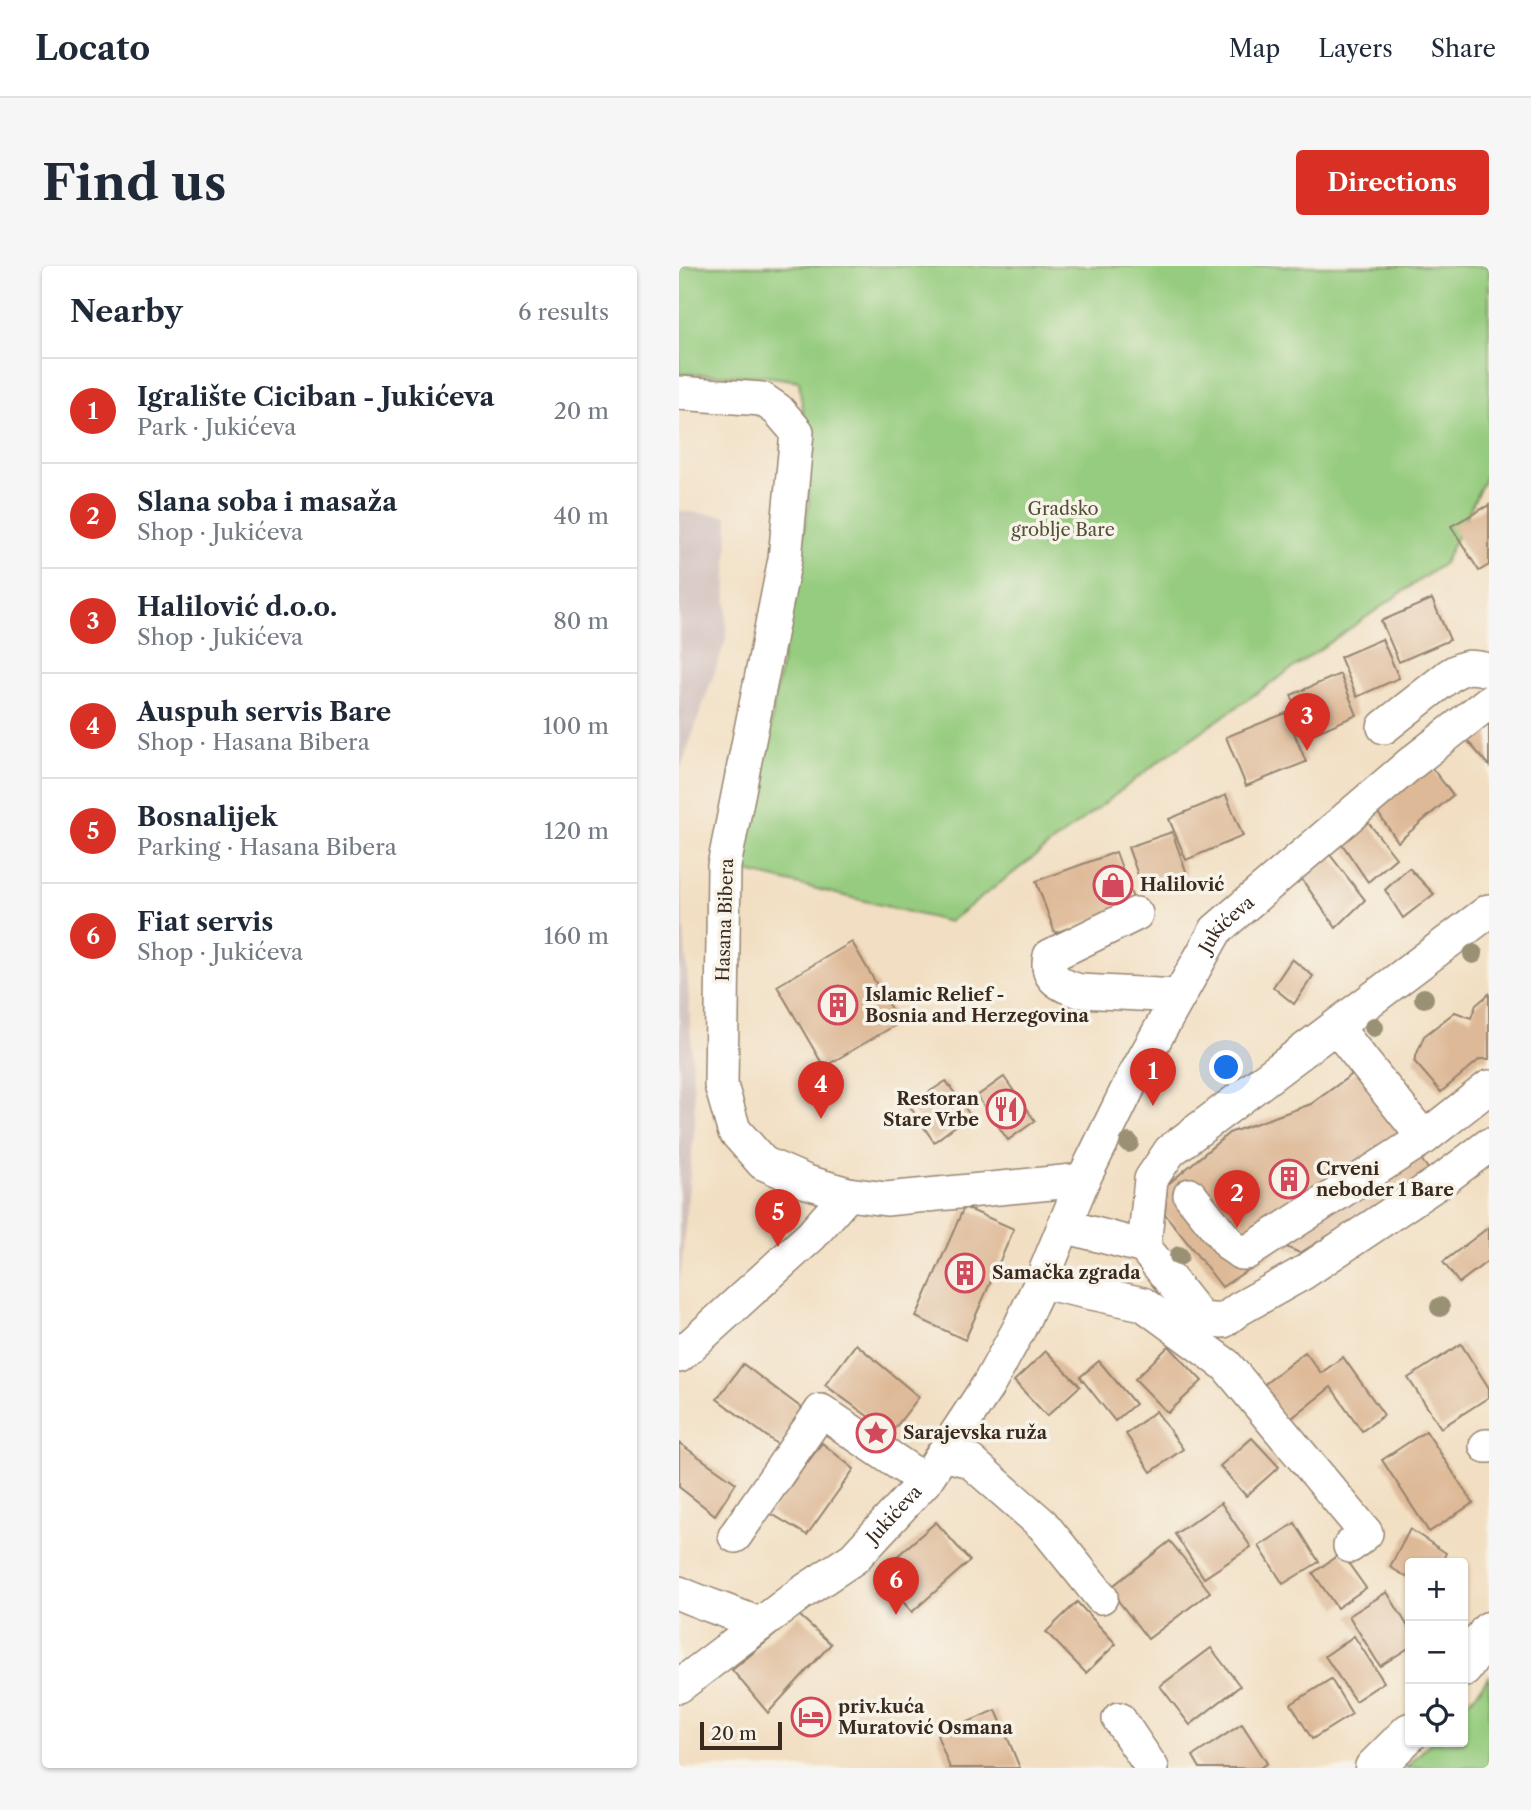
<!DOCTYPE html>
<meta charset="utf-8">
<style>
:root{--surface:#fff;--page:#f6f6f7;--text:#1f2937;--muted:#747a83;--line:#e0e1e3;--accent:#d93025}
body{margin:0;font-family:"Libre Caslon Text",serif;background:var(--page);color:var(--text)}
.controls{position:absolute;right:21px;bottom:21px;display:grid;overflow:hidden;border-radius:7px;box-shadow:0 2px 5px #0004}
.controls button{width:63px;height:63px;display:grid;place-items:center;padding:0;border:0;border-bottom:2px solid var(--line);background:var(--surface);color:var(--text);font:35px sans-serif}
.scale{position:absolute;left:21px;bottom:18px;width:82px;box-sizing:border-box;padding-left:7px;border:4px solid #3b2a1e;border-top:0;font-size:19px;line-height:24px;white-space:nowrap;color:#3b2a1e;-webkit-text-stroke:5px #f7f3e8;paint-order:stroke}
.you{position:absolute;left:548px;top:802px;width:24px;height:24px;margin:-18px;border:5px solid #fff;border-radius:50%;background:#1a73e8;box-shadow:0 0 0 10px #1a73e833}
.badge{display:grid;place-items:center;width:46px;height:46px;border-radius:50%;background:var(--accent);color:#fff;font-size:23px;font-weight:700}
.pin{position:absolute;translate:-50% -58px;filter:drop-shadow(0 2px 4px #0008)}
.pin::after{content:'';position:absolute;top:37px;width:24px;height:21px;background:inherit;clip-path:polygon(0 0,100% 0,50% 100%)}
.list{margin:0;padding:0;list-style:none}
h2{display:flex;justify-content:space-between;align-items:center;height:91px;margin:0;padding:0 28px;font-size:30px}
h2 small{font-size:23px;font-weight:400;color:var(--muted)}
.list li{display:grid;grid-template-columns:46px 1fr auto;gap:21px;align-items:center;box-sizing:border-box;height:105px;padding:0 28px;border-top:2px solid var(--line)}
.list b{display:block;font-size:26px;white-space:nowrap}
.list p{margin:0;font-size:23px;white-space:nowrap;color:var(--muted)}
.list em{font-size:23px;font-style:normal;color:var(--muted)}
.icon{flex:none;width:38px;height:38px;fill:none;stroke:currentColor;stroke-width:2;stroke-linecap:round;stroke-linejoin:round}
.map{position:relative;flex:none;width:810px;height:1502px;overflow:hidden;border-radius:7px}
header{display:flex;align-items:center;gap:42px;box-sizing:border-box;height:98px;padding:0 35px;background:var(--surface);border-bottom:2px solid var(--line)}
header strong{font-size:33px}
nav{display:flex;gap:38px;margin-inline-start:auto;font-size:24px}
.intro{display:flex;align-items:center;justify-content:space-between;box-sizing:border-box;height:168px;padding:0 42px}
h1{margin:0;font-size:49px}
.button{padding:18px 32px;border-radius:7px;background:var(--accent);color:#fff;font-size:24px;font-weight:700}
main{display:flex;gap:42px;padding:0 42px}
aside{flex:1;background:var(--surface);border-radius:7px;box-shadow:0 2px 5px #0004}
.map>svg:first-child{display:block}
.industrial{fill:#d1bfbd}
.green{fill:#96cc7f;stroke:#687b4e;stroke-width:2}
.building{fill:#deb997}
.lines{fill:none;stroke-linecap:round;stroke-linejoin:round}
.minor-casing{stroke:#968470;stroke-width:36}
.major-casing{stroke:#968470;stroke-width:41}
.minor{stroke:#fff;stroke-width:33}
.major{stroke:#fff;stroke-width:38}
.tree{fill:#9a9175}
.labels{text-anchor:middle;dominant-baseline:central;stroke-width:7;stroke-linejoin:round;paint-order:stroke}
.park-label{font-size:18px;fill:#525236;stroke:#f7f3e8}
.poi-label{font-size:18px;font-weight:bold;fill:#3b2a1e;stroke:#f7f3e8;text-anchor:start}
.street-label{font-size:18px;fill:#3b2a1e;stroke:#f7f3e8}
</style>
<header>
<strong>Locato</strong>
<nav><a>Map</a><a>Layers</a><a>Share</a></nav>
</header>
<div class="intro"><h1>Find us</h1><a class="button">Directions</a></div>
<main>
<aside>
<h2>Nearby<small>6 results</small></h2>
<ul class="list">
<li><span class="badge">1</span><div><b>Igralište Ciciban - Jukićeva</b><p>Park · Jukićeva</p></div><em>20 m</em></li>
<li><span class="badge">2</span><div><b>Slana soba i masaža</b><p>Shop · Jukićeva</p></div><em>40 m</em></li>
<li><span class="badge">3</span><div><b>Halilović d.o.o.</b><p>Shop · Jukićeva</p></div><em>80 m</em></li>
<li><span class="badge">4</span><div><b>Auspuh servis Bare</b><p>Shop · Hasana Bibera</p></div><em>100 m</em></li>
<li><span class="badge">5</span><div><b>Bosnalijek</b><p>Parking · Hasana Bibera</p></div><em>120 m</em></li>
<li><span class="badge">6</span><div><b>Fiat servis</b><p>Shop · Jukićeva</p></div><em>160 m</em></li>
</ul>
</aside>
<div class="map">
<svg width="810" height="1502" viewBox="0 0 810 1502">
<rect width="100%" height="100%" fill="#f7f3e8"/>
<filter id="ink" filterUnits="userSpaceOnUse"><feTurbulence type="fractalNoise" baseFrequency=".0143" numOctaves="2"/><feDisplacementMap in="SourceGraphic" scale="14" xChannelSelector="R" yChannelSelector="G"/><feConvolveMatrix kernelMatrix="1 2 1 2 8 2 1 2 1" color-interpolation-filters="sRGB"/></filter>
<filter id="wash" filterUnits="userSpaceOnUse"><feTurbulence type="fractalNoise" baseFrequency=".00686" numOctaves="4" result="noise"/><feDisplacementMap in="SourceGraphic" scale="28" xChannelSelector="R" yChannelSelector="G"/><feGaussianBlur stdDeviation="1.57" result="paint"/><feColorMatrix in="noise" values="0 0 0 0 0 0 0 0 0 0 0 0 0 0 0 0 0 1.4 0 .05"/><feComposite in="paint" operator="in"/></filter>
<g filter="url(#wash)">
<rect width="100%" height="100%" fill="#f2dfc3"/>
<!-- industrial -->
<g class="industrial">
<polygon points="0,245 49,250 47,373 0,507"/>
<polygon points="0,593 9,717 16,854 0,1026"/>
</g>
<!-- green -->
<g class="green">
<polygon points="0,0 810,0 810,204 765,297 483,493 270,656 45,600 87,485 130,237 126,163 120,115 86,110 0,108"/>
<polygon points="810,1410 810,1502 727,1502 752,1476 784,1476 784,1441 800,1424"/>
</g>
<g id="blocks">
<!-- building -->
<g class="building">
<polygon points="810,239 810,299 800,305 772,260"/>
<polygon points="753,333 771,374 720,396 702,355"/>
<polygon points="703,373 720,412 678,431 661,391"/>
<polygon points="661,408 678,449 629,470 612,429"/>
<polygon points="607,447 627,496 567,520 547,471"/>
<polygon points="810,454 810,500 787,473"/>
<polygon points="749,497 774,529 719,576 695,541"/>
<polygon points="547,529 564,570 507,594 490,553"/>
<polygon points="685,551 717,592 689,616 661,575"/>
<polygon points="493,566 508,608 464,623 449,581"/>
<polygon points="648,585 686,634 657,662 622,612"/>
<polygon points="437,586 456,638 376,667 357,615"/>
<polygon points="730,602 755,628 724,652 706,624"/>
<polygon points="173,676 220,757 145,801 98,720"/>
<polygon points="613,693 634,710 615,738 594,721"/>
<polygon points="810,728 810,793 801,793 762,826 735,795 745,770 776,746 792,752 797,739"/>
<polygon points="679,804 752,907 621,987 605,980 543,1021 486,948 488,919 550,867 632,838"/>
<polygon points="325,811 356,855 329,874 298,830"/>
<polygon points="267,815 291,849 255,876 230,839"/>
<polygon points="285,941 335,963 286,1074 237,1051"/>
<polygon points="810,961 810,994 780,1017 764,996"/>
<polygon points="177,1078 240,1131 212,1167 146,1119"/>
<polygon points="782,1078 810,1122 810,1131 762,1162 729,1112"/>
<polygon points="490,1080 523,1115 489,1147 456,1113"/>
<polygon points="367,1085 401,1120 368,1150 335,1115"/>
<polygon points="626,1086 642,1107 664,1091 705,1149 683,1165 652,1121 609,1155 582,1121"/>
<polygon points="420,1095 456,1138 436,1155 401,1111"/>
<polygon points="64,1098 128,1146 102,1181 38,1133"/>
<polygon points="477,1145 504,1183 472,1206 447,1168"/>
<polygon points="747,1165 794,1237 750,1266 703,1194"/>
<polygon points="573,1172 600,1201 567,1230 541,1200"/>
<polygon points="0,1177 57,1217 36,1249 0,1221"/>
<polygon points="143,1177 175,1203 128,1269 91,1247"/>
<polygon points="542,1237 572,1281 525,1312 496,1268"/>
<polygon points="257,1256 291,1295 233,1346 199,1307"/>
<polygon points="616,1257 640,1296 604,1318 580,1280"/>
<polygon points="731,1263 767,1287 762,1297 731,1297 731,1313 711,1301"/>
<polygon points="491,1275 531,1326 469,1373 430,1323"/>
<polygon points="662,1287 687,1322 658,1342 634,1307"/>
<polygon points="708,1326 731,1364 731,1381 701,1400 670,1350"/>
<polygon points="398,1336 437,1378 407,1407 367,1366"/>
<polygon points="120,1349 152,1378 89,1447 53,1404"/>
<polygon points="675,1370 705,1416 676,1435 646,1390"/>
<polygon points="532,1382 561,1420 511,1459 481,1420"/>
<polygon points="652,1413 673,1448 633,1473 612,1438"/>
<polygon points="317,1444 341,1502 271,1502 258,1469"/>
<polygon points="563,1458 588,1497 581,1502 521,1502 514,1490"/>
</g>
</g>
</g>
<g filter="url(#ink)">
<use href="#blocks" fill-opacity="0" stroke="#968470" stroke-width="2"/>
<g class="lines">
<defs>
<g id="minor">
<polyline points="0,127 83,133 99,144 118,166 106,293 45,600 42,819 55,864 84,897 128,916 169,928 207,933 404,914"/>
<path d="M705,461L771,409C787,399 792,400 810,404"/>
<path d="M457,648L371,690C366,712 382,720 401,725L500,730"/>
<polyline points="657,761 745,872 810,821"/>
<polyline points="511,929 552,980 562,987 567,987 745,872"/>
<polyline points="385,960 465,981 522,1053 544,1055 560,1043 624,1007 766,912 810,879"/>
<polyline points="465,981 472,913 491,885 810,645"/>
<polyline points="362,1016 464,1038 547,1099 687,1267 671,1280"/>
<polyline points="0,1090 132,970 169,928"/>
<polyline points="807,1180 810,1180"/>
<polyline points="265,1188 291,1195 364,1259 422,1331"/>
<polyline points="56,1270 142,1145 246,1215"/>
<path d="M0,1327C26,1339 53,1346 79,1358"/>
<path id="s1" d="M0,1420L121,1328L175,1292L246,1215L310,1118L340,1063L362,1016L404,914L453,814L537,664L731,498L810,436"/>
<polyline points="440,1453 473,1502"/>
</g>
<g id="major">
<polyline points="784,1402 810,1365"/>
<polyline points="695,1502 731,1466"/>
</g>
</defs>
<!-- minor casing -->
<use href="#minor" class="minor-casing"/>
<!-- major casing -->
<use href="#major" class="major-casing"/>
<!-- minor -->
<use href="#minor" class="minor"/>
<!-- major -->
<use href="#major" class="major"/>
</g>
<!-- trees -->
<g class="tree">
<circle cx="794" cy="688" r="10"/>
<circle cx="745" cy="732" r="10"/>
<circle cx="695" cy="761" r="10"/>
<circle cx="542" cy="807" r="10"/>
<circle cx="450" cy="877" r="10"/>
<circle cx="500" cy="990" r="10"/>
<circle cx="761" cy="1041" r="10"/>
</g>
</g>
<!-- icons -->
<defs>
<symbol id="shop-ring" viewBox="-11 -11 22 22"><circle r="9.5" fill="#f7f3e8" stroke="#d1495b" stroke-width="1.5"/><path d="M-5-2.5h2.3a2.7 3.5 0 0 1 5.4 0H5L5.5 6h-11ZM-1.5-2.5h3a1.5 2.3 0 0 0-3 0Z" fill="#d1495b"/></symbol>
<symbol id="building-ring" viewBox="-11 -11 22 22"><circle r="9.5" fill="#f7f3e8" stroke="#d1495b" stroke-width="1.5"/><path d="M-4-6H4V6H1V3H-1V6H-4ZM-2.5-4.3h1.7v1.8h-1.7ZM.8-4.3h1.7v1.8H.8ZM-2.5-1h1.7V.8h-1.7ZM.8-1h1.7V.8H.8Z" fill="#d1495b"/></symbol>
<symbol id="restaurant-ring" viewBox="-11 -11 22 22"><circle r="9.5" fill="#f7f3e8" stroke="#d1495b" stroke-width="1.5"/><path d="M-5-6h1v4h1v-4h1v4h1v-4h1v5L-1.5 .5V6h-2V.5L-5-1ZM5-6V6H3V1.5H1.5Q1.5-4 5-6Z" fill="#d1495b"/></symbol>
<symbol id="sight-ring" viewBox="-11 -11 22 22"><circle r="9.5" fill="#f7f3e8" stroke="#d1495b" stroke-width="1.5"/><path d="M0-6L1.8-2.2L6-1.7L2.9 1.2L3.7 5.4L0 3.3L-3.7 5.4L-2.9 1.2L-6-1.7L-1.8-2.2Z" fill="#d1495b"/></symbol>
<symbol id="hotel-ring" viewBox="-11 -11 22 22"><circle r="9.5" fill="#f7f3e8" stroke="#d1495b" stroke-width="1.5"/><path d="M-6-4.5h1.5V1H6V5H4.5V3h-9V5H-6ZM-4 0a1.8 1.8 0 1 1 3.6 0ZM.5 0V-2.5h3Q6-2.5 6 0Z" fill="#d1495b"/></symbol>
</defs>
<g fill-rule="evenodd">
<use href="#shop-ring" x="412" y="597" width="44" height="44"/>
<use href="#building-ring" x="137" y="717" width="44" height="44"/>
<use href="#restaurant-ring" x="305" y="821" width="44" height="44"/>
<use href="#building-ring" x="588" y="891" width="44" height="44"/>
<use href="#building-ring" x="264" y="985" width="44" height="44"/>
<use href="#sight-ring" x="175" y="1145" width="44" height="44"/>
<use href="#hotel-ring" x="110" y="1429" width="44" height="44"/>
</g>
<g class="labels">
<!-- park labels -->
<g class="park-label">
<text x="384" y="243">Gradsko<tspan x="384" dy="21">groblje Bare</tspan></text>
</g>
<!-- poi labels -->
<g class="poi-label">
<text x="461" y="619">Halilović</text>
<text x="186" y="729">Islamic Relief -<tspan x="186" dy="21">Bosnia and Herzegovina</tspan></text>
<text x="300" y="833" text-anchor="end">Restoran<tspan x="300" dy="21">Stare Vrbe</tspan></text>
<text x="637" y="903">Crveni<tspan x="637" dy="21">neboder 1 Bare</tspan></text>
<text x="313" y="1007">Samačka zgrada</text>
<text x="224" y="1167">Sarajevska ruža</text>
<text x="159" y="1441">priv.kuća<tspan x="159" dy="21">Muratović Osmana</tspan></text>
</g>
<!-- street labels -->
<g class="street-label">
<text transform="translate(46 654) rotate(-88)">Hasana Bibera</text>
<text stroke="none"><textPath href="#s1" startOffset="957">Jukićeva</textPath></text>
<text stroke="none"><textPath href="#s1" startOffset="276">Jukićeva</textPath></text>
</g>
</g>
</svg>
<div class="controls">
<button>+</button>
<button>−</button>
<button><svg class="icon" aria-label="locate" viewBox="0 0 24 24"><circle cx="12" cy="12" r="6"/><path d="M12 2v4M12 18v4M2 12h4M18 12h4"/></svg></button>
</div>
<div class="scale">20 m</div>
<div class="you"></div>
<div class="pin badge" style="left:474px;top:840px">1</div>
<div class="pin badge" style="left:558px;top:962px">2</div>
<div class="pin badge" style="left:628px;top:485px">3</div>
<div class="pin badge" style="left:142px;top:853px">4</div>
<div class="pin badge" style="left:99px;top:981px">5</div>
<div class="pin badge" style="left:217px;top:1349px">6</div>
</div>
</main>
